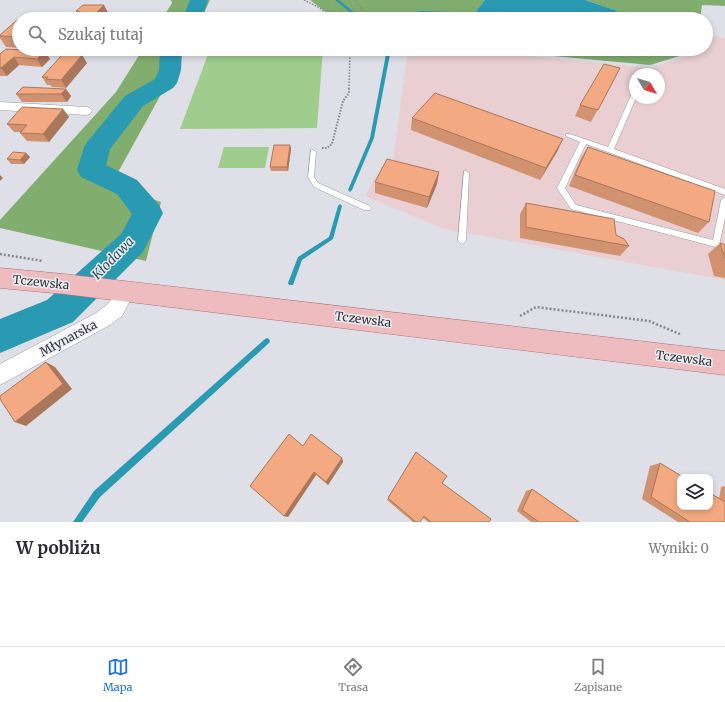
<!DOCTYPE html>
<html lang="pl">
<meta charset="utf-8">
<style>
:root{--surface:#fff;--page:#f7f7f7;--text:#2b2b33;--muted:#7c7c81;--line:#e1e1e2;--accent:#1a73e8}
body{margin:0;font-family:Merriweather,serif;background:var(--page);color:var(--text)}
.controls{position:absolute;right:12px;bottom:12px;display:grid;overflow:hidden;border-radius:8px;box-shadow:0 2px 6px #0003}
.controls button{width:36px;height:36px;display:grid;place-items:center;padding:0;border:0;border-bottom:1px solid var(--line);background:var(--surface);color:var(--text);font:20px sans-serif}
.compass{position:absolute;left:629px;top:68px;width:36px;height:36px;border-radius:50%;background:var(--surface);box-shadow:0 2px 6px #0003;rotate:128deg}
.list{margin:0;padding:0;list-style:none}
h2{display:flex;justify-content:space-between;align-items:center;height:52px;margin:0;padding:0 16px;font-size:17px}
h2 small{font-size:13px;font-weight:400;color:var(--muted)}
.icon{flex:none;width:22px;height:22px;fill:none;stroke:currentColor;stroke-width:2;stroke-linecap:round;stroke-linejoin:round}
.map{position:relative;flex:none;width:725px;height:522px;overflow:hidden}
.search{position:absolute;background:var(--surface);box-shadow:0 2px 6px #0003;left:12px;right:12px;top:12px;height:44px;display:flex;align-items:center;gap:10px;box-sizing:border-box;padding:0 14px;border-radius:22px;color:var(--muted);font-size:15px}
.sheet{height:124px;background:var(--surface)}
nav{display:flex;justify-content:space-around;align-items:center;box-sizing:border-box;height:56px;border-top:1px solid var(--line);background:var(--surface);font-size:11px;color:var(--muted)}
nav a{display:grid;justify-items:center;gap:2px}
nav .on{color:var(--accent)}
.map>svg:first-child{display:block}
.industrial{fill:#e9cfd1;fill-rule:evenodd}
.green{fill:#9fcd8d}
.forest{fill:#81ae6f}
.water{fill:#2a9ab2}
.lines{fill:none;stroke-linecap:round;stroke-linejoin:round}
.stream{fill:#2a9ab2;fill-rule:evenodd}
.river{fill:#2a9ab2;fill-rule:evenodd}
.service-casing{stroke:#999aa1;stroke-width:1}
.minor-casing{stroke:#999aa1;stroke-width:1}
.primary-casing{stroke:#a67074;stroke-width:1}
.path-far2{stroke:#86868b;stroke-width:1.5;stroke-dasharray:1.5 1.5;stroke-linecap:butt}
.path-far1{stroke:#86868b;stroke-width:2;stroke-dasharray:1.5 1.5;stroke-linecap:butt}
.path{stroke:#86868b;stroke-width:2.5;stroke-dasharray:2 2;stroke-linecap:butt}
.service{fill:#fff;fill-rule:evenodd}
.minor{fill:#fff;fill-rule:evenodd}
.primary{fill:#eebcbe;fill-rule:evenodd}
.wall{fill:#d19270}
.shaded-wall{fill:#aa775b}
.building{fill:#f3aa82;stroke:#aa775b}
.labels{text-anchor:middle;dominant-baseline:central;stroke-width:3;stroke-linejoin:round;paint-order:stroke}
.street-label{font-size:12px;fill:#363639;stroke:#ececf4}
.water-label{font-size:13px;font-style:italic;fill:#285661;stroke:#ececf4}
</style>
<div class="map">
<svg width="725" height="522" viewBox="0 0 725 522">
<rect width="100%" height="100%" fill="#dfdfe7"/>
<!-- industrial -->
<path class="industrial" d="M706,35L725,38V280L444,229L365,196L381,167L392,168L408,49H458L650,68L698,53L699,49H706ZM635,74H659V98H635Z"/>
<!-- green -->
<g class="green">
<polygon points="210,49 323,49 317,128 180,129"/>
<polygon points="224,147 269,147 265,168 218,168"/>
</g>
<!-- forest -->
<g class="forest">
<polygon points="171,0 210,0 201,19 162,19 172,3"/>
<polygon points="310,0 485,0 476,11 483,19 335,19"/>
<polygon points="585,0 725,0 725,6 702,5 700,19 631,19 615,10"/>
<polygon points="143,49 186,49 111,185 161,202 146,261 0,228 0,220 116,92"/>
<polygon points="480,49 697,49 696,51 650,65"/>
</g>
<!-- water -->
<polygon class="water" points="485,0 585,0 615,10 631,19 483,19 476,11"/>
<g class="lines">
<!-- stream -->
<g class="stream">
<polygon points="335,0 339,0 359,16 366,19 361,19 357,18"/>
<polygon points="420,11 479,13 481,14 479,15 420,13 391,19 384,19"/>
<polygon points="387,49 391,49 374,138 352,190 350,192 348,190 370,138"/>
<polygon points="340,204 342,206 333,239 302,260 293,285 289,285 288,283 298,257 329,237 338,206"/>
<polygon points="267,338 269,339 270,341 269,343 100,497 82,522 73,522 94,491 265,339"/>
</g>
<!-- river -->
<g class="river">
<polygon points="190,0 208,0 202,19 182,19"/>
<polygon points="160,49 182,49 181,70 177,83 173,88 143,106 110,149 106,165 137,180 159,205 163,213 143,252 73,322 0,353 0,319 47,300 121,234 132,214 117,194 81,177 77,170 84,147 88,141 125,96 155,79 159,70"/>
</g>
<defs>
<g id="service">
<polygon points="635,91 636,98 614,149 725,189 725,195 586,144 565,188 576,205 713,240 721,200 725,197 725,218 719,246 716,247 571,209 557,188 580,142 566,136 566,134 570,134 608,147 632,93"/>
<polygon points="311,150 313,150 316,152 314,177 318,183 370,206 371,208 370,210 364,210 314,187 308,177"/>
<polygon points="464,171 466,171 469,173 466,241 462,244 458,241"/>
</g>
<g id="minor">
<polygon points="0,102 86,107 90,108 92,111 90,114 86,115 0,110"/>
<polygon points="126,283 132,286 135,291 122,316 110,325 0,385 0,364 96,313 108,304 120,286"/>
</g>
<polygon id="primary" points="0,268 64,274 725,351 725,375 64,294 0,288"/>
</defs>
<!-- service casing -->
<use href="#service" class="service-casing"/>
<!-- minor casing -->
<use href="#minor" class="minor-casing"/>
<!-- primary casing -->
<use href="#primary" class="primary-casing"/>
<!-- path-far2 -->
<g class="path-far2">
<polyline points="304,0 320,8 332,19"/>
<polyline points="355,0 363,11"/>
<polyline points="349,89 350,49"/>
</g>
<!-- path-far1 -->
<polyline class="path-far1" points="322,148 327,148 332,144 343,101 349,93 349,88"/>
<!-- path -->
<g class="path">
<polyline points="0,254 43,261"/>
<polyline points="520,316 536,307 649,321 682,335"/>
</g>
<!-- service -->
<use href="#service" class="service"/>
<!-- minor -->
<use href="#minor" class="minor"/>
<!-- primary -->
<use href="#primary" class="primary"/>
</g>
<!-- wall -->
<g class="wall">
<polygon points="104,5 108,13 101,19 74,19 73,18 78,14 76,11"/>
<polygon points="19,20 19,48 6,47 0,38 0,35"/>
<polygon points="0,54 50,59 42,67 19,65 7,76 0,76"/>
<polygon points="87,63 66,88 52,87 50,85 47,85 42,77"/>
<polygon points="620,68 591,122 575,116 580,105"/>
<polygon points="66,89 71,96 67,102 22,102 16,94"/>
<polygon points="63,109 69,117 49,142 27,141 20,133 21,132 14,132 7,124"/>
<polygon points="412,118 558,150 540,180 411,130"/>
<polygon points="290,145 291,149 288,171 271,171 270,167"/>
<polygon points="588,147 709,222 698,233 569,186 581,158"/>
<polygon points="26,153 30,157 24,164 11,164 7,159"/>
<polygon points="439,172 437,184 427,208 375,193 375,182"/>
<polygon points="526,203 616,235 629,246 620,256 520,238 520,214"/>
<polygon points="720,243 725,245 725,278 714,276 708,254"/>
<polygon points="303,446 342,458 343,462 328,485 316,475 288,517 284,516"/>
<polygon points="416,452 442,483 489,522 428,522 423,518 420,522 413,522 387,500"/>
<polygon points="660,463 719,499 721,487 725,486 725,522 678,522 642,499 650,466"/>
<polygon points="532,489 579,522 531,522 517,511 526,491"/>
</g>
<!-- shaded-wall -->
<g class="shaded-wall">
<polygon points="104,5 108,13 101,19 99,19 96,13"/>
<polygon points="92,13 95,19 85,19"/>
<polygon points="45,51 50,59 42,67 37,59"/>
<polygon points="82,55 87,63 66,88 61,80"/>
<polygon points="14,57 19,65 7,76 1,68"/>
<polygon points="66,89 71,96 67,102 61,94"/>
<polygon points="63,109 69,117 49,142 43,134"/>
<polygon points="563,139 558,150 540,180 546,168"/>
<polygon points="290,145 291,149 288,171 287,167"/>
<polygon points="26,153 30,157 24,164 20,160"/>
<polygon points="439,172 437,184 427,208 429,197"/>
<polygon points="0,175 3,178 0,181"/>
<polygon points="46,362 55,367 72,389 26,426 15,422"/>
<polygon points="342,458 343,462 328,485 326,482"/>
<polygon points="314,472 316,475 288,517 284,516"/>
</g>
<!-- building -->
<g class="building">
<polygon points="83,5 104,5 96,13 92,13 85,19 73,18 80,12 76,11"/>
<polygon points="17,20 19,20 19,37 0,36 0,35"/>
<polygon points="6,49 45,51 37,59 14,57 1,68 0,68 0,54"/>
<polygon points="62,55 82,55 61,80 46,79 48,77 42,77"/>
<polygon points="604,64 620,68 598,110 580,105"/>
<polygon points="23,87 66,89 61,94 16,94"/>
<polygon points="435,93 563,139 546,168 412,118"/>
<polygon points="22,107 63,109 43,134 20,133 27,125 7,124"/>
<polygon points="274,145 290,145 287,167 270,167"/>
<polygon points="588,147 715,191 709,222 575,175"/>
<polygon points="13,152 26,153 20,160 7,159"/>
<polygon points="387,159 439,172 429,197 375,182"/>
<polygon points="526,203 614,219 616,235 624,239 629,246 526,227"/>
<polygon points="720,243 725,245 725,258"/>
<polygon points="46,362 63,384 15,422 0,399 0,396"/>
<polygon points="289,434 303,446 311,434 342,458 326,482 314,472 284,516 250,486"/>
<polygon points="416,452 447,476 442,483 491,519 489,522 431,522 424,516 420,522 416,522 388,498"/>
<polygon points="660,463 683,477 680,477 680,507 710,507 710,493 725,502 725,522 690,522 651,497"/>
<polygon points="532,489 579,522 539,522 522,510"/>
</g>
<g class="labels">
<!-- street labels -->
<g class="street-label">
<text transform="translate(41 282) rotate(6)">Tczewska</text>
<text transform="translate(363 319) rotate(7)">Tczewska</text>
<text transform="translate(68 338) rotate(-28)">Młynarska</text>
<text transform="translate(684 358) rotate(7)">Tczewska</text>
</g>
<!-- water labels -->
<g class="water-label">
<text transform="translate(113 258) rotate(-46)">Kłodawa</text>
</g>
</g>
</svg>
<div class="controls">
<button><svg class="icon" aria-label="layers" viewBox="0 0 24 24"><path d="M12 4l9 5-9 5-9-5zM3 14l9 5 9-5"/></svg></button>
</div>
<svg class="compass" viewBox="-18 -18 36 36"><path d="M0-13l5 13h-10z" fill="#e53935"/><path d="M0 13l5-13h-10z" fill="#7c7c81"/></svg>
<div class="search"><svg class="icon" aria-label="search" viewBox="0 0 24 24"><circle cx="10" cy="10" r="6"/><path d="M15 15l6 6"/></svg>Szukaj tutaj</div>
</div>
<section class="sheet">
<h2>W pobliżu<small>Wyniki: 0</small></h2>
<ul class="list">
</ul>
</section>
<nav>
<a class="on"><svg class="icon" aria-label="map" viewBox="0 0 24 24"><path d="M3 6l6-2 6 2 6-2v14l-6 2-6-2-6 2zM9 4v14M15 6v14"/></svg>Mapa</a>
<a><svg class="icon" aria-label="directions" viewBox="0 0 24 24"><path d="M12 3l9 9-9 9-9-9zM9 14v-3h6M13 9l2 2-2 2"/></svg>Trasa</a>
<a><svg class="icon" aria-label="saved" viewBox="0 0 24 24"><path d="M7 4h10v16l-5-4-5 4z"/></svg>Zapisane</a>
</nav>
